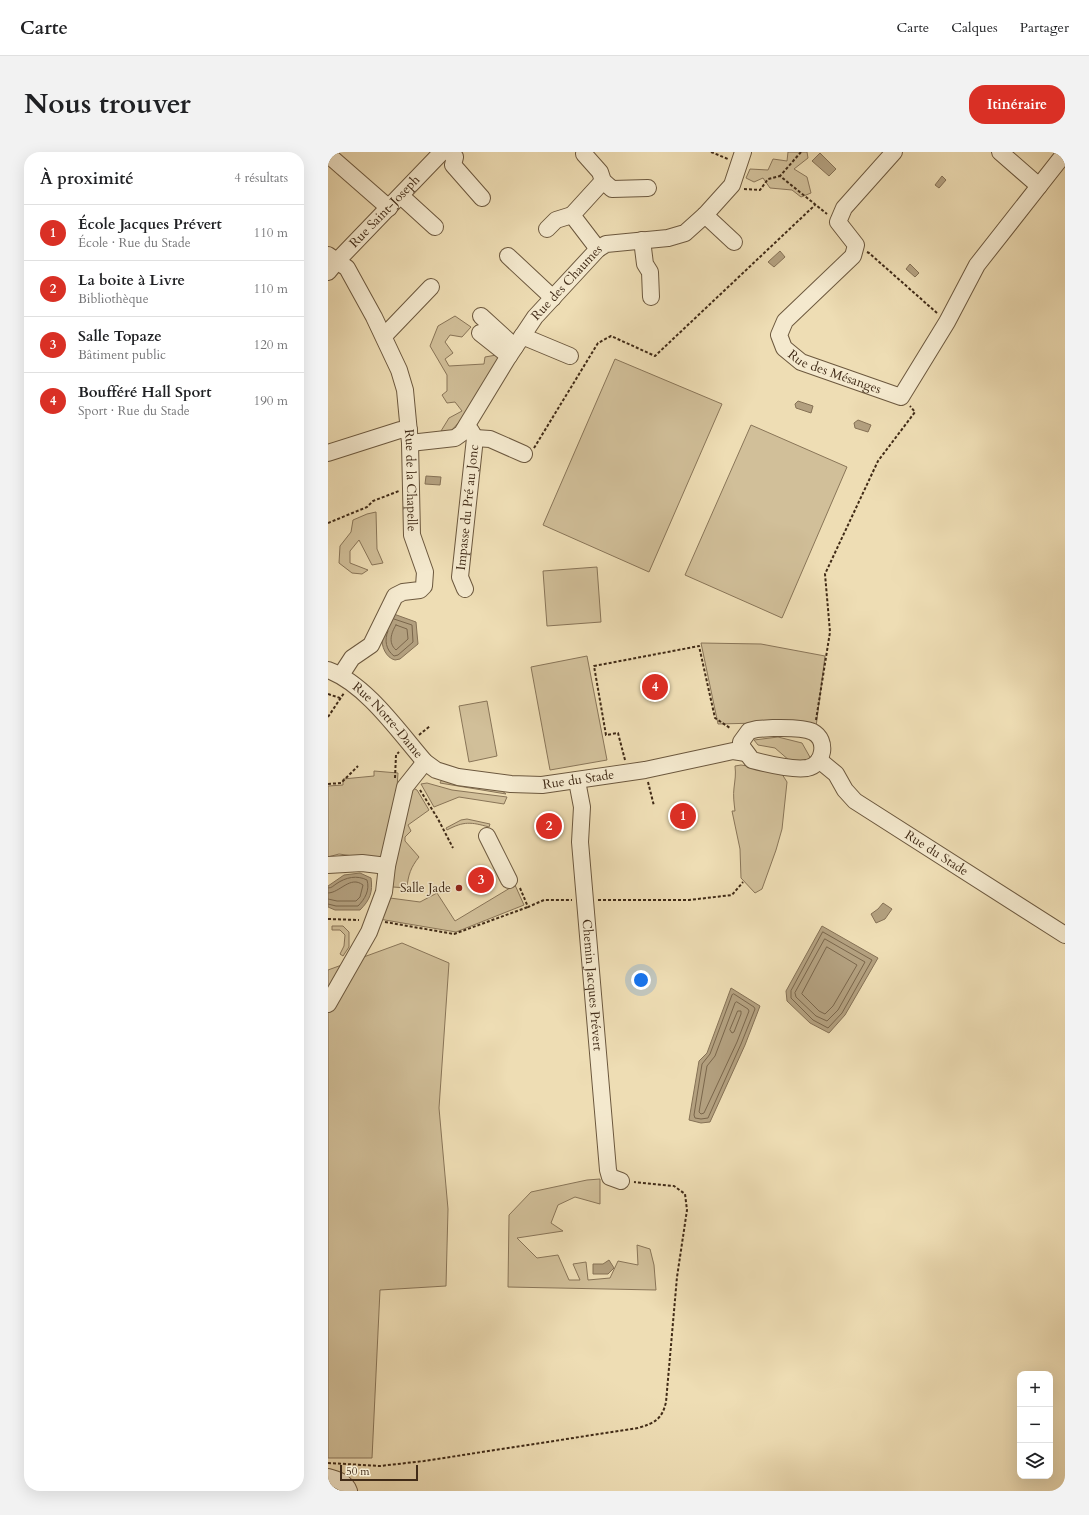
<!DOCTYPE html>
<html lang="fr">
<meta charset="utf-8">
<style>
:root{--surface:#fff;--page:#f2f2f2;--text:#202124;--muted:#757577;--line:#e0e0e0;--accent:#d93025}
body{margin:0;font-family:Cardo,serif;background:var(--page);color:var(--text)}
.controls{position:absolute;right:12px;bottom:12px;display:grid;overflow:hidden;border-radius:8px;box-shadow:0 4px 16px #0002}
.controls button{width:36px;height:36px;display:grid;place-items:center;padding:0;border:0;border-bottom:1px solid var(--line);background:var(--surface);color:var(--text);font:20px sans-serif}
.scale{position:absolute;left:12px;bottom:10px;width:78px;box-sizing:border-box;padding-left:4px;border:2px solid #412b17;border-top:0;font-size:11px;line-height:14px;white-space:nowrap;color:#412b17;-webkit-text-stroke:3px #f4e9ce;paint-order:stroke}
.you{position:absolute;left:313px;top:828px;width:14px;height:14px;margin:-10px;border:3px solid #fff;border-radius:50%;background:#1a73e8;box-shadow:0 0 0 6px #1a73e833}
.badge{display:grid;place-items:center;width:26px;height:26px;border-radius:50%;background:var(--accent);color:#fff;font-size:13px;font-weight:700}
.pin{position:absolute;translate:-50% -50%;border:2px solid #fff;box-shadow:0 1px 4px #0006}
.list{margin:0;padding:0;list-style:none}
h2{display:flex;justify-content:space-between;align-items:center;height:52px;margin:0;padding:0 16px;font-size:17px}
h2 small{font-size:13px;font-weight:400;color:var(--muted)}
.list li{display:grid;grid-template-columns:26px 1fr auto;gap:12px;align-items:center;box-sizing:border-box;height:56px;padding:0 16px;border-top:1px solid var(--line)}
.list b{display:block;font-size:15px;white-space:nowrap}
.list p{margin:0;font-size:13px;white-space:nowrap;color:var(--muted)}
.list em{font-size:13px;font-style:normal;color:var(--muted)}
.icon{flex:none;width:22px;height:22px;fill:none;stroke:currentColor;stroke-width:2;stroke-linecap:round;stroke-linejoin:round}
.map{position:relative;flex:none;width:737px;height:1339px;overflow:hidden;border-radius:16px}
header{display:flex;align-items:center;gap:24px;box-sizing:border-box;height:56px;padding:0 20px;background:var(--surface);border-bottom:1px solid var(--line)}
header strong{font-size:19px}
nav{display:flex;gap:22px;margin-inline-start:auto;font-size:14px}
.intro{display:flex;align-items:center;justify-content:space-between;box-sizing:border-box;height:96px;padding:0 24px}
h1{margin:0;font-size:28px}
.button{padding:10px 18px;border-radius:16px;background:var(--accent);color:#fff;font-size:14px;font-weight:700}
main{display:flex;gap:24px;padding:0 24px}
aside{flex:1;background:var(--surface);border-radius:16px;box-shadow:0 4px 16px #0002}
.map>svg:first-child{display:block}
.green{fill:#d1bf99;stroke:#897558}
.water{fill:#b3a07f;stroke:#857155}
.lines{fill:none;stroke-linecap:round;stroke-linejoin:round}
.shore{stroke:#7a664b;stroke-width:1}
.minor-casing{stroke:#6c583e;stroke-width:18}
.path{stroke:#412b17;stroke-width:2;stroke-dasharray:3 2;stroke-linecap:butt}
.minor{stroke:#f4e9ce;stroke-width:16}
.poi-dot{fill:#8f2418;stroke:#f4e9ce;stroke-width:1.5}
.labels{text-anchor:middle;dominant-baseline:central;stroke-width:3;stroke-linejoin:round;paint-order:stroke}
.street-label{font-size:13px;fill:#412b17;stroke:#f4e9ce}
.poi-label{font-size:13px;fill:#412b17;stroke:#f4e9ce;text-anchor:end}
</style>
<header>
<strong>Carte</strong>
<nav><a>Carte</a><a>Calques</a><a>Partager</a></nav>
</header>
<div class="intro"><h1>Nous trouver</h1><a class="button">Itinéraire</a></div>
<main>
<aside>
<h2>À proximité<small>4 résultats</small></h2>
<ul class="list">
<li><span class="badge">1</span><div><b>École Jacques Prévert</b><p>École · Rue du Stade</p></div><em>110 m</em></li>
<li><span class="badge">2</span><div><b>La boite à Livre</b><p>Bibliothèque</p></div><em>110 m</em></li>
<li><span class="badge">3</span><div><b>Salle Topaze</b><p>Bâtiment public</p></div><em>120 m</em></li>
<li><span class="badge">4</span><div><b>Boufféré Hall Sport</b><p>Sport · Rue du Stade</p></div><em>190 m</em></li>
</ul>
</aside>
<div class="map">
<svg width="737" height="1339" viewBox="0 0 737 1339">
<rect width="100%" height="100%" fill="#eeddb4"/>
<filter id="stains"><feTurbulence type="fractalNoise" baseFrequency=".005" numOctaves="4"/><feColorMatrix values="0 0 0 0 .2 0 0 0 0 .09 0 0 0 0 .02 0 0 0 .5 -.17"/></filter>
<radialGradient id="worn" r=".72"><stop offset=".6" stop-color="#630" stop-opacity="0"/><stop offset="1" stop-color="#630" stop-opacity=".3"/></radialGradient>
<!-- green -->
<g class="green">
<polygon points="460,0 479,0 480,6 466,17 479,25 483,41 473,45 464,38 442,36 435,26 426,30 418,26 422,17 440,18 445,7 459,9"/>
<polygon points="127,164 143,175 134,185 122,183 117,190 125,201 117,207 121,214 156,212 157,205 174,202 134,267 122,280 113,279 121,266 134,259 127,250 119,251 114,243 119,239 119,223 102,194 110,174"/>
<polygon points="287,207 394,252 321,420 215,373"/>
<polygon points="423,273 519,315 454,466 357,423"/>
<polygon points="48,360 49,397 55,411 44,413 31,388 22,399 22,411 40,418 34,422 24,421 11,411 12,394 23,380 25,368 39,362"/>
<polygon points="269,415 273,470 219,474 215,419"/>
<polygon points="373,491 433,492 497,504 488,575 431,571 390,572"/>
<polygon points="259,504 279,608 222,618 203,515"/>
<polygon points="159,549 169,604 141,610 131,554"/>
<polygon points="450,585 474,591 483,607 475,612 462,609 447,596 430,593 426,588"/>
<path d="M413,613L452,619L459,630L454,677L448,698L434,737L427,741L413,726L412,697L404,659H407C406,651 405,643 406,636C407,627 408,623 407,614Z"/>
<polygon points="46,619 70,621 69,636 53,708 11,702 0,705 0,634 15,633 15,627 46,624"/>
<polygon points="115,625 173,638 178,642 112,631"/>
<polygon points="99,631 124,638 179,645 176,652 131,645 106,655 93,632"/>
<path d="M83,635L89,638L101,658L80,673L83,679L77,685V689L91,705C83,715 80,723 79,736L65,735L61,732Z"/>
<path d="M139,667L162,672L161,675C143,670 136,669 119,678L118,676L133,668Z"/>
<polygon points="187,733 196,753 128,780 51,767 62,746 92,750 109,741 127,769"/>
<polygon points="4,774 15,774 21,780 21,795 15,804 12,802 16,794 17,783 12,778 4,778"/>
<polygon points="74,791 121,811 111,956 120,1057 118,1134 52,1138 44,1306 0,1306 0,818"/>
<polygon points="272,1027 272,1052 247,1045 230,1053 223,1071 235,1079 189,1086 209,1106 230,1103 241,1128 252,1128 245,1112 258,1110 260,1128 282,1126 290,1109 310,1113 309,1093 322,1097 326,1113 328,1138 180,1135 181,1063 203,1040 259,1028"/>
</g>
<!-- water -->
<g class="water">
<polygon points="492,1 508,17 501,24 484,9"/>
<polygon points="614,24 618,28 611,36 607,33"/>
<polygon points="452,99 457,105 446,115 440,110"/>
<polygon points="582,112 591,121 587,125 578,117"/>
<polygon points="470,249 485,254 483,261 468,256 467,252"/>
<polygon points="530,268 543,273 540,280 527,276 526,271"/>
<polygon points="98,324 113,325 112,333 97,332"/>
<path d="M63,461L88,470L90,492L72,507L67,508C58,506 53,494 54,485C54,477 60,468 63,461Z"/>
<path d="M32,721L43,726C45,740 42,748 32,758H7L0,755V734L16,723Z"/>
<polygon points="555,751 564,757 557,767 548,771 543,762 550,757"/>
<polygon points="494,774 550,806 517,863 501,881 482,871 459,849 458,839"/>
<polygon points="403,836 432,854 417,893 382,970 373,971 361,968 371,909 379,901"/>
<polygon points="281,1108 286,1116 280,1122 265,1122 265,1112 275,1112"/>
</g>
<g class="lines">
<!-- shore -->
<g class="shore">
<path d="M68,473L79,477L80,487L68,498C60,491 63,481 68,473Z"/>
<path d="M60,479C56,488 58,498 66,504L70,503L85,490L84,473L66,467"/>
<path d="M0,736C4,736 5,734 8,732C18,725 29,723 39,728C42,738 37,747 30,754H8L0,752"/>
<path d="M0,741C12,741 22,723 35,733L32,745L28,749H9L0,747"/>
<polygon points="495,780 544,808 514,861 500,876 485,868 463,846 463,839"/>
<polygon points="497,787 537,810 510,858 499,869 488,864 468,845 467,841"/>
<polygon points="499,795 529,813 505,854 497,862 491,859 474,842"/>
<polygon points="406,842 426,855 427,857 413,892 380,966 373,967 367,966 366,963 374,912 382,902 404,843"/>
<polygon points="409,850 420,857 421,859 409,890 376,961 373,962 371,960 379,914 387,904 407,851"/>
<polygon points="410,859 413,859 413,862 406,880 404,881 402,878"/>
</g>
<defs>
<g id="minor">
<polyline points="121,0 127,5 125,13 154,46"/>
<path id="s1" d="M566,0L516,56L510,70L528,93L525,104L457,169L451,183L456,196L473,210L573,245L619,170L649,113L737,1"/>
<polyline points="672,0 711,34"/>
<polyline points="256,2 272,20 275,29 284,37 320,36"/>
<polyline points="5,7 61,56"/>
<polyline points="73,44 107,75"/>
<polyline points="377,63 406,90"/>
<polyline points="219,77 228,68 244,63"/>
<polyline points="314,88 317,112 322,120 323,145"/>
<polyline points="270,97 244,63 275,29"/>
<path id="s2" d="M0,103L19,116L46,165L71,218L77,238L82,291L84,383L97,420L96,434L92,438L75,440L67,444L43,493L24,506L13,523"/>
<polyline points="180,104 225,146"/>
<path id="s3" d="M0,120L9,109L114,0"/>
<polyline points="153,164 187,195"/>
<polyline points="152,181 181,204"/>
<polyline points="56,184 103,135"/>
<polyline points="194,184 242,204"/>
<polyline points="147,286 162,287 196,302"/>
<path id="s4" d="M82,291L127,286L134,281L179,207L207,165L270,97L278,92L340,86L357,81L377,63L404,33L415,0"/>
<polyline points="0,301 72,278 81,278"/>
<path id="s5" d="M137,437L132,425L147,286L143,279L139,274"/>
<path id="s6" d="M0,518C38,532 71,580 97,610L108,618L130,625L183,632L214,633L317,618L405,599L418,601"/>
<path d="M445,576C455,576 475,575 485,580C500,588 496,613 479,616C464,618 439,612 424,608L415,596L413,590L421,579L429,577Z"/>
<path id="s7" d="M491,608L508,622L517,638L527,649L737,783"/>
<path id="s8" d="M249,629L254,655L252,690L280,1018L282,1025L293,1029"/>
<polyline points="159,684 181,728"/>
<polyline points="0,713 34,711 59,714"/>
<polyline points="0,852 41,780 56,740 59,714 77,635 97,610"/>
<path d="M0,1325C8,1327 18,1330 21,1339"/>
</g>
</defs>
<!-- minor casing -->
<use href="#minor" class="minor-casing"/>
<!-- path -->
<g class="path">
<polyline points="383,0 400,7"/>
<polyline points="473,0 452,24 499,62"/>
<polyline points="416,37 432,38 440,27 452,24"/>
<polyline points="539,100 541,101 609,161"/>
<polyline points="206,296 270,191 283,184 327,204 487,53"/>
<polyline points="0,371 39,355 45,349 71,339"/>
<polyline points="0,542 12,546"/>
<polyline points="0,565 16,541"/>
<polyline points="488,568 502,480 497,422 550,309 587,260 582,254"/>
<polyline points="91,583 102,574"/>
<polyline points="297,608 290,581 278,583 266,514 371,494 387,566 402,576"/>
<polyline points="67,626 68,603 71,600"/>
<polyline points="320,630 326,654"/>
<polyline points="0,632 13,631 30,614"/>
<polyline points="92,638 110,667 125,696"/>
<polyline points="192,736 200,755 216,748 244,748"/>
<polyline points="270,748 361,748 404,743 415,730"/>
<polyline points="0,767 31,768"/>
<polyline points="57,770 126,782 200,755"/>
<path d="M0,1311L52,1314L96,1309L310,1276C326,1271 334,1268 338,1250L349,1125L359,1058L357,1042L346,1034L306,1030"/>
</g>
<!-- minor -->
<use href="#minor" class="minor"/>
</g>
<!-- markers -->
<circle class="poi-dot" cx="131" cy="736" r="4"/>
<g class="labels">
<!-- street labels -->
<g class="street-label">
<text stroke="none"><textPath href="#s3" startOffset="83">Rue Saint-Joseph</textPath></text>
<text stroke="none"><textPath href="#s4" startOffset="238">Rue des Chaumes</textPath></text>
<text stroke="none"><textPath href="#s1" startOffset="311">Rue des Mésanges</textPath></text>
<text stroke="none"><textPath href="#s2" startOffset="249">Rue de la Chapelle</textPath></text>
<text stroke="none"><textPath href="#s5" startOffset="83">Impasse du Pré au Jonc</textPath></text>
<text stroke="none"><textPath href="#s6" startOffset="79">Rue Notre-Dame</textPath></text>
<text stroke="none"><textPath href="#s6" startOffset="293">Rue du Stade</textPath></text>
<text stroke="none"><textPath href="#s7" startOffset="152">Rue du Stade</textPath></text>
<text stroke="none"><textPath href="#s8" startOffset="205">Chemin Jacques Prévert</textPath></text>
</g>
<!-- poi labels -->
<g class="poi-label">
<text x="123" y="736">Salle Jade</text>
</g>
</g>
<rect width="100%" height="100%" filter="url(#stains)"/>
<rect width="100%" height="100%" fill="url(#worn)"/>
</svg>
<div class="controls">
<button>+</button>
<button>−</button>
<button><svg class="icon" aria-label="layers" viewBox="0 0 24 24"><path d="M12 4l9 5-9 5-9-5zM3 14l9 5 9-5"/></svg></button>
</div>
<div class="scale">50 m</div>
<div class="you"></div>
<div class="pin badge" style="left:355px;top:664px">1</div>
<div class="pin badge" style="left:221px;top:674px">2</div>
<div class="pin badge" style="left:153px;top:728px">3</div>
<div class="pin badge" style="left:327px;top:535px">4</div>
</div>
</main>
